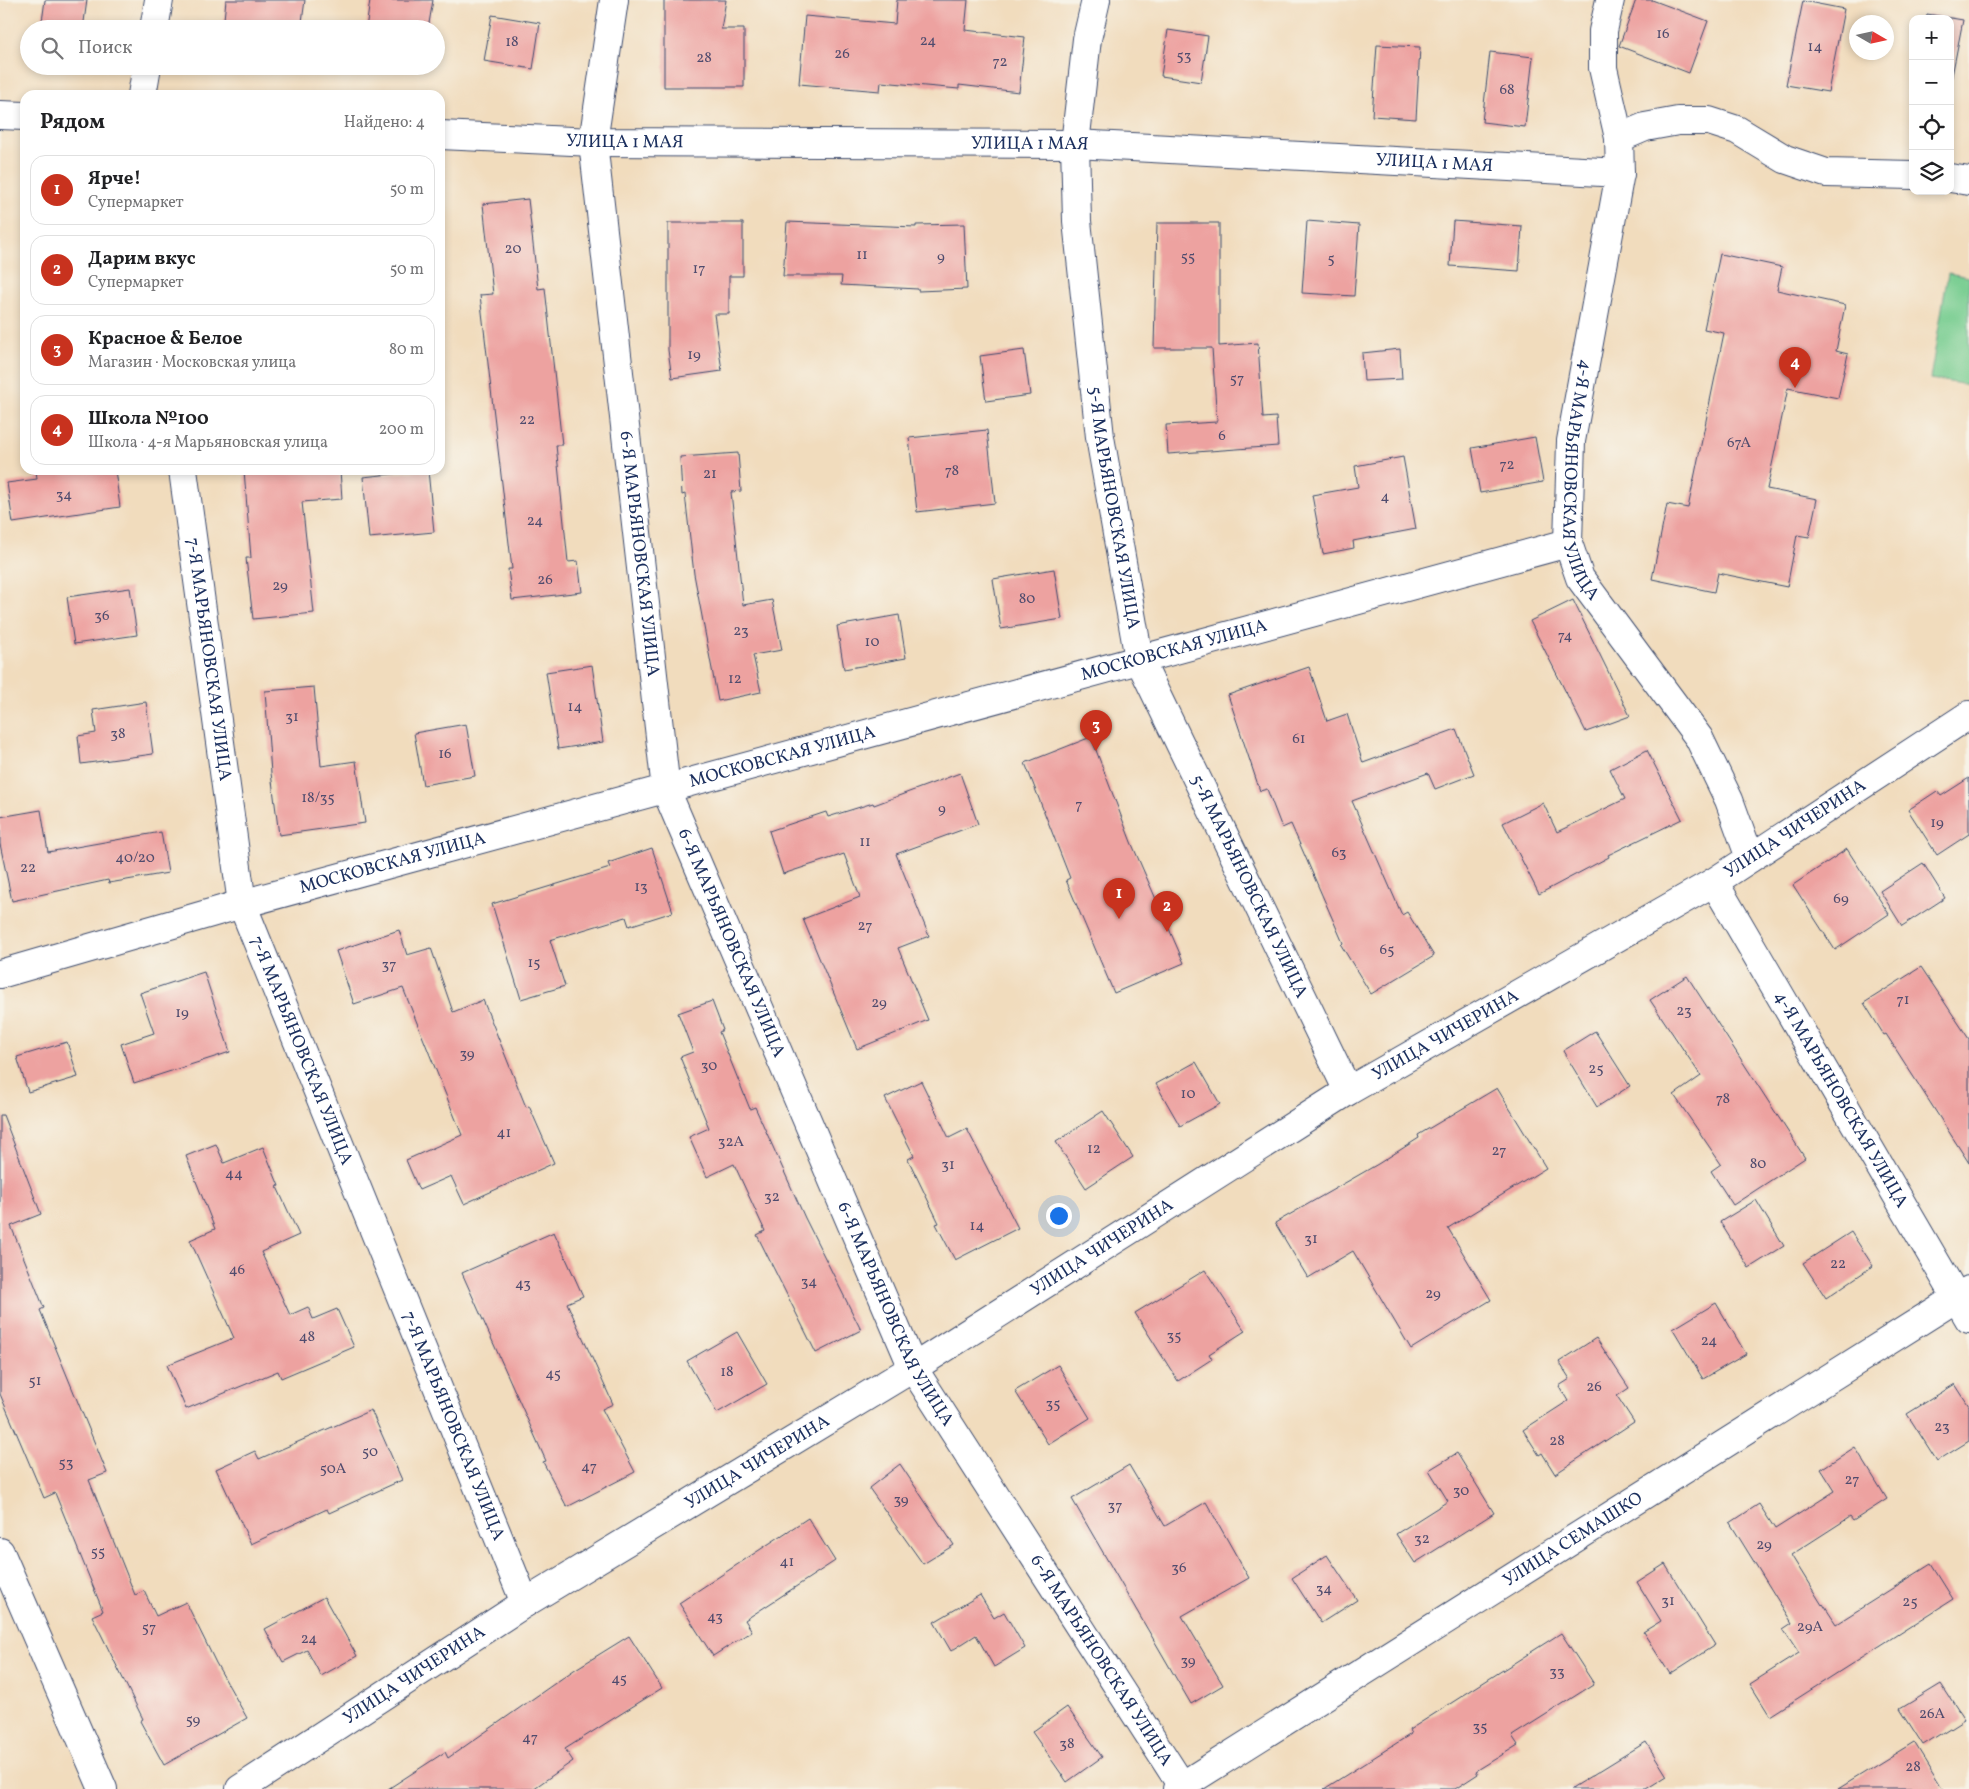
<!DOCTYPE html>
<html lang="ru">
<meta charset="utf-8">
<style>
:root{--surface:#fff;--page:#f2f2f2;--text:#202124;--muted:#757577;--line:#e0e0e0;--accent:#c8321e}
body{margin:0;font-family:Vollkorn,serif;background:var(--page);color:var(--text)}
.controls{position:absolute;right:15px;top:15px;display:grid;overflow:hidden;border-radius:10px;box-shadow:0 2px 8px #0003}
.controls button{width:45px;height:45px;display:grid;place-items:center;padding:0;border:0;border-bottom:1px solid var(--line);background:var(--surface);color:var(--text);font:25px sans-serif}
.compass{position:absolute;left:1849px;top:15px;width:45px;height:45px;border-radius:50%;background:var(--surface);box-shadow:0 2px 8px #0003;rotate:99deg}
.you{position:absolute;left:1058px;top:1215px;width:18px;height:18px;margin:-12px;border:4px solid #fff;border-radius:50%;background:#1a73e8;box-shadow:0 0 0 8px #1a73e833}
.badge{display:grid;place-items:center;width:32px;height:32px;border-radius:50%;background:var(--accent);color:#fff;font-size:16px;font-weight:700}
.pin{position:absolute;translate:-50% -41px;filter:drop-shadow(0 1px 2px #0008)}
.pin::after{content:'';position:absolute;top:26px;width:18px;height:15px;background:inherit;clip-path:polygon(0 0,100% 0,50% 100%)}
.list{margin:0;padding:0;list-style:none}
h2{display:flex;justify-content:space-between;align-items:center;height:65px;margin:0;padding:0 20px;font-size:21px}
h2 small{font-size:16px;font-weight:400;color:var(--muted)}
.list li{display:grid;grid-template-columns:32px 1fr auto;gap:15px;align-items:center;box-sizing:border-box;height:70px;margin:0 10px 10px;padding:0 10px;border:1px solid var(--line);border-radius:15px}
.list b{display:block;font-size:19px;white-space:nowrap}
.list p{margin:0;font-size:16px;white-space:nowrap;color:var(--muted)}
.list em{font-size:16px;font-style:normal;color:var(--muted)}
.icon{flex:none;width:28px;height:28px;fill:none;stroke:currentColor;stroke-width:2;stroke-linecap:round;stroke-linejoin:round}
.map{position:relative;flex:none;width:1969px;height:1789px;overflow:hidden}
.search{position:absolute;background:var(--surface);box-shadow:0 2px 8px #0003;left:20px;top:20px;width:425px;height:55px;display:flex;align-items:center;gap:12px;box-sizing:border-box;padding:0 18px;border-radius:28px;color:var(--muted);font-size:19px}
.panel{position:absolute;background:var(--surface);box-shadow:0 2px 8px #0003;left:20px;top:90px;width:425px;height:385px;border-radius:15px}
.map>svg:first-child{display:block}
.green{fill:#79ce92;stroke:#4a7e78}
.building{fill:#eda2a0}
.lines{fill:none;stroke-linecap:round;stroke-linejoin:round}
.minor-casing{stroke:#3b496c;stroke-width:30}
.minor{stroke:#fff;stroke-width:28}
.labels{text-anchor:middle;dominant-baseline:central;stroke-width:5;stroke-linejoin:round;paint-order:stroke}
.number-label{font-size:15px;fill:#504c6e}
.street-label{font-size:18px;fill:#1b2f5e;stroke:#f7f3e8}
</style>
<div class="map">
<svg width="1969" height="1789" viewBox="0 0 1969 1789">
<rect width="100%" height="100%" fill="#f7f3e8"/>
<filter id="ink" filterUnits="userSpaceOnUse"><feTurbulence type="fractalNoise" baseFrequency=".02" numOctaves="2"/><feDisplacementMap in="SourceGraphic" scale="10" xChannelSelector="R" yChannelSelector="G"/><feConvolveMatrix kernelMatrix="1 2 1 2 8 2 1 2 1" color-interpolation-filters="sRGB"/></filter>
<filter id="wash" filterUnits="userSpaceOnUse"><feTurbulence type="fractalNoise" baseFrequency=".0096" numOctaves="4" result="noise"/><feDisplacementMap in="SourceGraphic" scale="20" xChannelSelector="R" yChannelSelector="G"/><feGaussianBlur stdDeviation="1.12" result="paint"/><feColorMatrix in="noise" values="0 0 0 0 0 0 0 0 0 0 0 0 0 0 0 0 0 1.4 0 .05"/><feComposite in="paint" operator="in"/></filter>
<g filter="url(#wash)">
<rect width="100%" height="100%" fill="#f1dcbd"/>
<!-- green -->
<polygon class="green" points="1948,273 1969,277 1969,385 1930,379"/>
<g id="blocks">
<!-- building -->
<g class="building">
<polygon points="45,0 87,0 83,29 41,29"/>
<polygon points="226,0 305,0 301,29 223,29"/>
<polygon points="370,0 433,0 428,29 366,29"/>
<polygon points="664,0 726,0 721,29 744,29 744,87 664,87"/>
<polygon points="897,0 968,0 965,30 1025,37 1019,92 959,85 959,89 881,82 880,91 799,84 805,16 895,24"/>
<polygon points="1636,0 1652,0 1708,21 1689,73 1619,46"/>
<polygon points="1803,1 1844,9 1828,92 1786,85"/>
<polygon points="1927,14 1963,20 1950,86 1950,19 1926,19"/>
<polygon points="492,15 540,23 533,69 484,61"/>
<polygon points="1168,30 1208,36 1201,82 1161,76"/>
<polygon points="1377,45 1420,47 1416,119 1372,116"/>
<polygon points="1490,52 1533,57 1525,127 1482,122"/>
<polygon points="528,199 538,289 545,288 562,445 556,445 568,562 578,561 582,592 512,600 508,569 512,569 480,295 493,294 483,204"/>
<polygon points="1307,221 1359,225 1354,296 1302,293"/>
<polygon points="1453,221 1522,226 1519,271 1450,266"/>
<polygon points="787,222 916,227 916,225 964,224 967,289 918,291 918,289 841,285 842,276 783,276"/>
<polygon points="668,223 743,223 743,276 729,276 729,314 714,314 722,371 672,378 668,350"/>
<polygon points="1157,223 1219,223 1219,346 1258,343 1263,418 1276,417 1278,446 1168,454 1166,425 1217,422 1212,348 1154,348"/>
<polygon points="1720,254 1782,267 1777,290 1845,305 1836,351 1848,354 1838,398 1788,388 1767,489 1817,499 1809,537 1797,535 1787,587 1718,573 1714,592 1652,579 1667,504 1688,508 1724,333 1704,329"/>
<polygon points="1400,349 1402,379 1364,381 1362,353"/>
<polygon points="1024,350 1030,395 986,401 980,356"/>
<polygon points="987,430 995,503 917,512 909,438"/>
<polygon points="1535,437 1543,482 1480,493 1472,448"/>
<polygon points="738,453 741,491 731,492 743,605 772,600 782,650 753,655 761,692 718,701 694,574 685,494 682,495 680,457"/>
<polygon points="1403,457 1416,529 1353,541 1354,548 1323,554 1312,495 1358,487 1355,466"/>
<polygon points="36,470 115,470 120,507 13,523 7,483 37,479"/>
<polygon points="244,470 340,470 342,499 302,502 314,613 253,619 246,558 251,558"/>
<polygon points="428,470 434,532 369,538 363,477"/>
<polygon points="1054,569 1062,619 1001,629 993,579"/>
<polygon points="130,588 137,635 74,644 67,597"/>
<polygon points="1573,600 1630,716 1586,732 1530,621"/>
<polygon points="899,615 906,658 844,669 837,626"/>
<polygon points="592,665 603,742 558,749 546,672"/>
<polygon points="1309,667 1327,721 1347,714 1363,763 1456,729 1474,774 1435,789 1428,773 1352,801 1402,915 1407,912 1434,956 1371,994 1341,945 1343,943 1291,824 1282,828 1267,789 1260,791 1228,695"/>
<polygon points="314,687 321,766 356,761 365,823 279,835 271,773 265,691"/>
<polygon points="146,702 153,754 81,764 78,736 96,733 93,710"/>
<polygon points="466,724 475,776 423,785 414,733"/>
<polygon points="1091,737 1131,842 1184,963 1114,993 1066,880 1070,878 1025,763"/>
<polygon points="1647,750 1682,819 1608,855 1609,857 1539,894 1503,823 1543,803 1557,832 1625,799 1610,769"/>
<polygon points="960,773 978,824 896,854 929,936 898,948 928,1020 857,1049 803,919 860,897 844,854 783,874 769,831 826,812 828,817 873,803 874,805"/>
<polygon points="1969,778 1969,834 1937,855 1908,810 1937,791 1941,796"/>
<polygon points="41,810 48,852 161,832 168,873 109,883 108,880 12,901 0,844 0,817"/>
<polygon points="652,848 673,912 629,926 626,917 550,940 565,986 521,999 492,904 610,868 608,863"/>
<polygon points="1847,849 1889,914 1835,950 1793,885"/>
<polygon points="1923,863 1945,898 1902,926 1880,891"/>
<polygon points="399,930 407,955 431,948 453,1012 483,1000 526,1107 529,1106 554,1163 464,1204 451,1176 419,1190 406,1160 462,1135 403,988 354,1004 336,951"/>
<polygon points="1921,967 1969,1039 1969,1163 1886,1034 1884,1035 1864,1003"/>
<polygon points="204,972 230,1052 134,1083 121,1044 154,1033 140,993"/>
<polygon points="1687,976 1805,1158 1733,1205 1711,1171 1721,1164 1674,1095 1701,1076 1650,1000"/>
<polygon points="712,1001 723,1030 719,1032 750,1109 755,1107 805,1218 861,1330 816,1353 757,1235 765,1231 734,1164 707,1177 689,1137 709,1128 680,1057 693,1052 678,1013"/>
<polygon points="1595,1031 1630,1086 1597,1107 1563,1051"/>
<polygon points="67,1042 78,1077 28,1092 17,1057"/>
<polygon points="1196,1062 1220,1104 1180,1126 1156,1084"/>
<polygon points="921,1081 949,1138 967,1129 1018,1228 955,1260 936,1224 939,1223 908,1159 914,1156 885,1098"/>
<polygon points="1497,1088 1546,1168 1448,1228 1491,1300 1411,1349 1353,1251 1308,1278 1275,1223 1378,1164 1419,1138 1418,1135"/>
<polygon points="1103,1111 1133,1157 1086,1188 1056,1142"/>
<polygon points="0,1115 3,1115 41,1214 11,1226 44,1308 40,1310 107,1473 89,1480 135,1595 144,1591 156,1616 186,1602 216,1663 247,1718 164,1765 140,1721 143,1719 92,1616 103,1611 55,1493 44,1498 0,1394"/>
<polygon points="216,1144 224,1163 263,1147 279,1186 277,1187 299,1235 261,1252 290,1315 308,1307 313,1319 337,1309 354,1347 281,1378 278,1371 186,1409 167,1365 234,1338 190,1240 215,1229 186,1156"/>
<polygon points="1756,1200 1784,1246 1749,1268 1720,1222"/>
<polygon points="554,1232 583,1296 567,1303 613,1404 602,1409 635,1472 567,1507 543,1462 546,1461 462,1273"/>
<polygon points="1851,1232 1873,1266 1826,1298 1803,1263"/>
<polygon points="1205,1270 1245,1331 1209,1354 1212,1359 1178,1381 1135,1313"/>
<polygon points="1716,1303 1746,1354 1703,1379 1673,1329"/>
<polygon points="737,1332 767,1384 717,1413 687,1361"/>
<polygon points="1596,1338 1629,1388 1617,1396 1634,1422 1555,1474 1542,1453 1539,1455 1523,1430 1568,1401 1559,1386 1570,1379 1559,1362"/>
<polygon points="1058,1365 1090,1418 1048,1444 1015,1391"/>
<polygon points="1955,1384 1969,1406 1969,1441 1937,1461 1907,1414"/>
<polygon points="371,1410 402,1480 329,1513 327,1509 251,1544 216,1469 255,1451 259,1459"/>
<polygon points="1855,1447 1887,1499 1853,1521 1850,1517 1791,1555 1822,1605 1823,1604 1836,1624 1931,1564 1953,1599 1770,1716 1750,1684 1799,1653 1783,1629 1792,1623 1730,1523 1759,1504 1775,1529 1835,1491 1821,1469"/>
<polygon points="1457,1453 1494,1513 1415,1563 1396,1534 1448,1501 1429,1470"/>
<polygon points="900,1464 954,1545 923,1564 869,1488"/>
<polygon points="1129,1465 1165,1526 1206,1502 1249,1578 1182,1616 1223,1685 1191,1704 1072,1499"/>
<polygon points="808,1518 835,1561 745,1620 752,1631 713,1656 679,1603"/>
<polygon points="1327,1555 1357,1600 1321,1623 1292,1578"/>
<polygon points="1665,1564 1715,1645 1670,1674 1643,1632 1661,1621 1637,1582"/>
<polygon points="980,1595 994,1618 1004,1612 1025,1648 994,1667 976,1635 951,1651 934,1622"/>
<polygon points="324,1597 357,1656 321,1676 307,1650 283,1662 265,1629"/>
<polygon points="1561,1633 1594,1684 1512,1736 1518,1745 1476,1771 1478,1774 1455,1789 1324,1789 1411,1734 1409,1730"/>
<polygon points="629,1636 662,1688 565,1749 573,1761 533,1789 388,1789 445,1752 448,1758 574,1670"/>
<polygon points="1941,1684 1964,1719 1923,1745 1900,1709"/>
<polygon points="1067,1707 1102,1757 1067,1782 1032,1732"/>
<polygon points="1646,1742 1667,1776 1646,1789 1570,1789"/>
<polygon points="1914,1742 1943,1789 1838,1789"/>
</g>
</g>
</g>
<g filter="url(#ink)">
<use href="#blocks" fill-opacity="0" stroke="#3b496c" stroke-width="1"/>
<g class="lines">
<defs>
<g id="minor">
<path id="s1" d="M614,0L593,142L666,790L913,1368L1184,1789"/>
<path id="s2" d="M1096,0L1087,39L1075,144L1077,221L1100,437L1139,659L1348,1091"/>
<path id="s3" d="M1610,0L1603,31V68L1619,138L1620,173L1571,441L1568,543L1580,578L1699,738L1729,800L1750,858"/>
<polyline points="154,29 159,0"/>
<polyline points="142,95 147,66"/>
<polyline points="0,115 25,116"/>
<path id="s4" d="M440,135L593,142L1075,144L1620,173"/>
<polyline points="1619,138 1645,127 1678,121 1709,121 1737,130 1785,159 1826,173 1913,175"/>
<polyline points="1950,178 1969,181"/>
<path id="s5" d="M183,470L242,904L525,1603"/>
<path id="s6" d="M1714,882L1969,1319"/>
<path id="s7" d="M0,974L242,904L1568,543"/>
<polyline points="0,1552 103,1789"/>
<path id="s8" d="M240,1789L525,1603L913,1368L1348,1091L1714,882L1969,715"/>
<path id="s9" d="M1177,1789L1969,1290"/>
</g>
</defs>
<!-- minor casing -->
<use href="#minor" class="minor-casing"/>
<!-- minor -->
<use href="#minor" class="minor"/>
</g>
</g>
<g class="labels">
<!-- number labels -->
<g class="number-label">
<text x="1663" y="34">16</text>
<text x="928" y="41">24</text>
<text x="512" y="42">18</text>
<text x="1815" y="47">14</text>
<text x="842" y="54">26</text>
<text x="1184" y="56">53</text>
<text x="704" y="58">28</text>
<text x="1000" y="62">72</text>
<text x="1507" y="90">68</text>
<text x="513" y="249">20</text>
<text x="862" y="255">11</text>
<text x="941" y="257">9</text>
<text x="1188" y="257">55</text>
<text x="1331" y="259">5</text>
<text x="699" y="269">17</text>
<text x="694" y="355">19</text>
<text x="1237" y="379">57</text>
<text x="527" y="420">22</text>
<text x="1222" y="436">6</text>
<text x="1739" y="443">67А</text>
<text x="1507" y="465">72</text>
<text x="952" y="471">78</text>
<text x="710" y="474">21</text>
<text x="64" y="495">34</text>
<text x="1385" y="497">4</text>
<text x="535" y="521">24</text>
<text x="545" y="580">26</text>
<text x="280" y="586">29</text>
<text x="1027" y="599">80</text>
<text x="102" y="616">36</text>
<text x="741" y="631">23</text>
<text x="1565" y="636">74</text>
<text x="872" y="642">10</text>
<text x="735" y="679">12</text>
<text x="575" y="707">14</text>
<text x="292" y="717">31</text>
<text x="118" y="734">38</text>
<text x="1299" y="739">61</text>
<text x="445" y="754">16</text>
<text x="318" y="798">18/35</text>
<text x="1079" y="805">7</text>
<text x="942" y="809">9</text>
<text x="1937" y="823">19</text>
<text x="865" y="842">11</text>
<text x="1339" y="853">63</text>
<text x="135" y="858">40/20</text>
<text x="28" y="868">22</text>
<text x="641" y="887">13</text>
<text x="1841" y="899">69</text>
<text x="865" y="926">27</text>
<text x="1387" y="950">65</text>
<text x="534" y="963">15</text>
<text x="389" y="965">37</text>
<text x="1903" y="1000">71</text>
<text x="879" y="1003">29</text>
<text x="1684" y="1011">23</text>
<text x="182" y="1013">19</text>
<text x="467" y="1054">39</text>
<text x="709" y="1066">30</text>
<text x="1596" y="1069">25</text>
<text x="1188" y="1094">10</text>
<text x="1723" y="1099">78</text>
<text x="504" y="1133">41</text>
<text x="731" y="1142">32А</text>
<text x="1094" y="1149">12</text>
<text x="1499" y="1151">27</text>
<text x="1758" y="1164">80</text>
<text x="948" y="1165">31</text>
<text x="234" y="1174">44</text>
<text x="772" y="1197">32</text>
<text x="977" y="1226">14</text>
<text x="1311" y="1239">31</text>
<text x="1838" y="1264">22</text>
<text x="237" y="1270">46</text>
<text x="809" y="1282">34</text>
<text x="523" y="1284">43</text>
<text x="1433" y="1294">29</text>
<text x="1174" y="1336">35</text>
<text x="307" y="1337">48</text>
<text x="1709" y="1341">24</text>
<text x="727" y="1372">18</text>
<text x="553" y="1374">45</text>
<text x="35" y="1381">51</text>
<text x="1594" y="1387">26</text>
<text x="1053" y="1404">35</text>
<text x="1942" y="1427">23</text>
<text x="1557" y="1441">28</text>
<text x="370" y="1452">50</text>
<text x="66" y="1463">53</text>
<text x="589" y="1467">47</text>
<text x="333" y="1469">50А</text>
<text x="1852" y="1480">27</text>
<text x="1461" y="1491">30</text>
<text x="901" y="1500">39</text>
<text x="1115" y="1506">37</text>
<text x="1422" y="1539">32</text>
<text x="1764" y="1545">29</text>
<text x="98" y="1552">55</text>
<text x="787" y="1562">41</text>
<text x="1179" y="1568">36</text>
<text x="1324" y="1589">34</text>
<text x="1668" y="1601">31</text>
<text x="1910" y="1602">25</text>
<text x="715" y="1617">43</text>
<text x="1810" y="1627">29А</text>
<text x="149" y="1628">57</text>
<text x="309" y="1639">24</text>
<text x="1188" y="1661">39</text>
<text x="1557" y="1672">33</text>
<text x="619" y="1679">45</text>
<text x="1932" y="1714">26А</text>
<text x="193" y="1720">59</text>
<text x="1480" y="1727">35</text>
<text x="530" y="1738">47</text>
<text x="1067" y="1744">38</text>
<text x="1913" y="1767">28</text>
</g>
<!-- street labels -->
<g class="street-label">
<text stroke="none"><textPath href="#s4" startOffset="185">УЛИЦА 1 МАЯ</textPath></text>
<text stroke="none"><textPath href="#s4" startOffset="590">УЛИЦА 1 МАЯ</textPath></text>
<text stroke="none"><textPath href="#s4" startOffset="995">УЛИЦА 1 МАЯ</textPath></text>
<text stroke="none"><textPath href="#s3" startOffset="489">4-Я МАРЬЯНОВСКАЯ УЛИЦА</textPath></text>
<text stroke="none"><textPath href="#s2" startOffset="512">5-Я МАРЬЯНОВСКАЯ УЛИЦА</textPath></text>
<text stroke="none"><textPath href="#s1" startOffset="558">6-Я МАРЬЯНОВСКАЯ УЛИЦА</textPath></text>
<text stroke="none"><textPath href="#s7" startOffset="1218">МОСКОВСКАЯ УЛИЦА</textPath></text>
<text stroke="none"><textPath href="#s5" startOffset="191">7-Я МАРЬЯНОВСКАЯ УЛИЦА</textPath></text>
<text stroke="none"><textPath href="#s7" startOffset="812">МОСКОВСКАЯ УЛИЦА</textPath></text>
<text stroke="none"><textPath href="#s8" startOffset="1828">УЛИЦА ЧИЧЕРИНА</textPath></text>
<text stroke="none"><textPath href="#s7" startOffset="408">МОСКОВСКАЯ УЛИЦА</textPath></text>
<text stroke="none"><textPath href="#s2" startOffset="918">5-Я МАРЬЯНОВСКАЯ УЛИЦА</textPath></text>
<text stroke="none"><textPath href="#s1" startOffset="962">6-Я МАРЬЯНОВСКАЯ УЛИЦА</textPath></text>
<text stroke="none"><textPath href="#s8" startOffset="1422">УЛИЦА ЧИЧЕРИНА</textPath></text>
<text stroke="none"><textPath href="#s5" startOffset="596">7-Я МАРЬЯНОВСКАЯ УЛИЦА</textPath></text>
<text stroke="none"><textPath href="#s6" startOffset="252">4-Я МАРЬЯНОВСКАЯ УЛИЦА</textPath></text>
<text stroke="none"><textPath href="#s8" startOffset="1018">УЛИЦА ЧИЧЕРИНА</textPath></text>
<text stroke="none"><textPath href="#s1" startOffset="1368">6-Я МАРЬЯНОВСКАЯ УЛИЦА</textPath></text>
<text stroke="none"><textPath href="#s5" startOffset="1001">7-Я МАРЬЯНОВСКАЯ УЛИЦА</textPath></text>
<text stroke="none"><textPath href="#s8" startOffset="612">УЛИЦА ЧИЧЕРИНА</textPath></text>
<text stroke="none"><textPath href="#s9" startOffset="468">УЛИЦА СЕМАШКО</textPath></text>
<text stroke="none"><textPath href="#s1" startOffset="1772">6-Я МАРЬЯНОВСКАЯ УЛИЦА</textPath></text>
<text stroke="none"><textPath href="#s8" startOffset="208">УЛИЦА ЧИЧЕРИНА</textPath></text>
</g>
</g>
</svg>
<div class="controls">
<button>+</button>
<button>−</button>
<button><svg class="icon" aria-label="locate" viewBox="0 0 24 24"><circle cx="12" cy="12" r="6"/><path d="M12 2v4M12 18v4M2 12h4M18 12h4"/></svg></button>
<button><svg class="icon" aria-label="layers" viewBox="0 0 24 24"><path d="M12 4l9 5-9 5-9-5zM3 14l9 5 9-5"/></svg></button>
</div>
<svg class="compass" viewBox="-18 -18 36 36"><path d="M0-13l5 13h-10z" fill="#e53935"/><path d="M0 13l5-13h-10z" fill="#757577"/></svg>
<div class="you"></div>
<div class="pin badge" style="left:1119px;top:919px">1</div>
<div class="pin badge" style="left:1167px;top:932px">2</div>
<div class="pin badge" style="left:1096px;top:751px">3</div>
<div class="pin badge" style="left:1795px;top:388px">4</div>
<div class="search"><svg class="icon" aria-label="search" viewBox="0 0 24 24"><circle cx="10" cy="10" r="6"/><path d="M15 15l6 6"/></svg>Поиск</div>
<section class="panel">
<h2>Рядом<small>Найдено: 4</small></h2>
<ul class="list">
<li><span class="badge">1</span><div><b>Ярче!</b><p>Супермаркет</p></div><em>50 m</em></li>
<li><span class="badge">2</span><div><b>Дарим вкус</b><p>Супермаркет</p></div><em>50 m</em></li>
<li><span class="badge">3</span><div><b>Красное &amp; Белое</b><p>Магазин · Московская улица</p></div><em>80 m</em></li>
<li><span class="badge">4</span><div><b>Школа №100</b><p>Школа · 4-я Марьяновская улица</p></div><em>200 m</em></li>
</ul>
</section>
</div>
